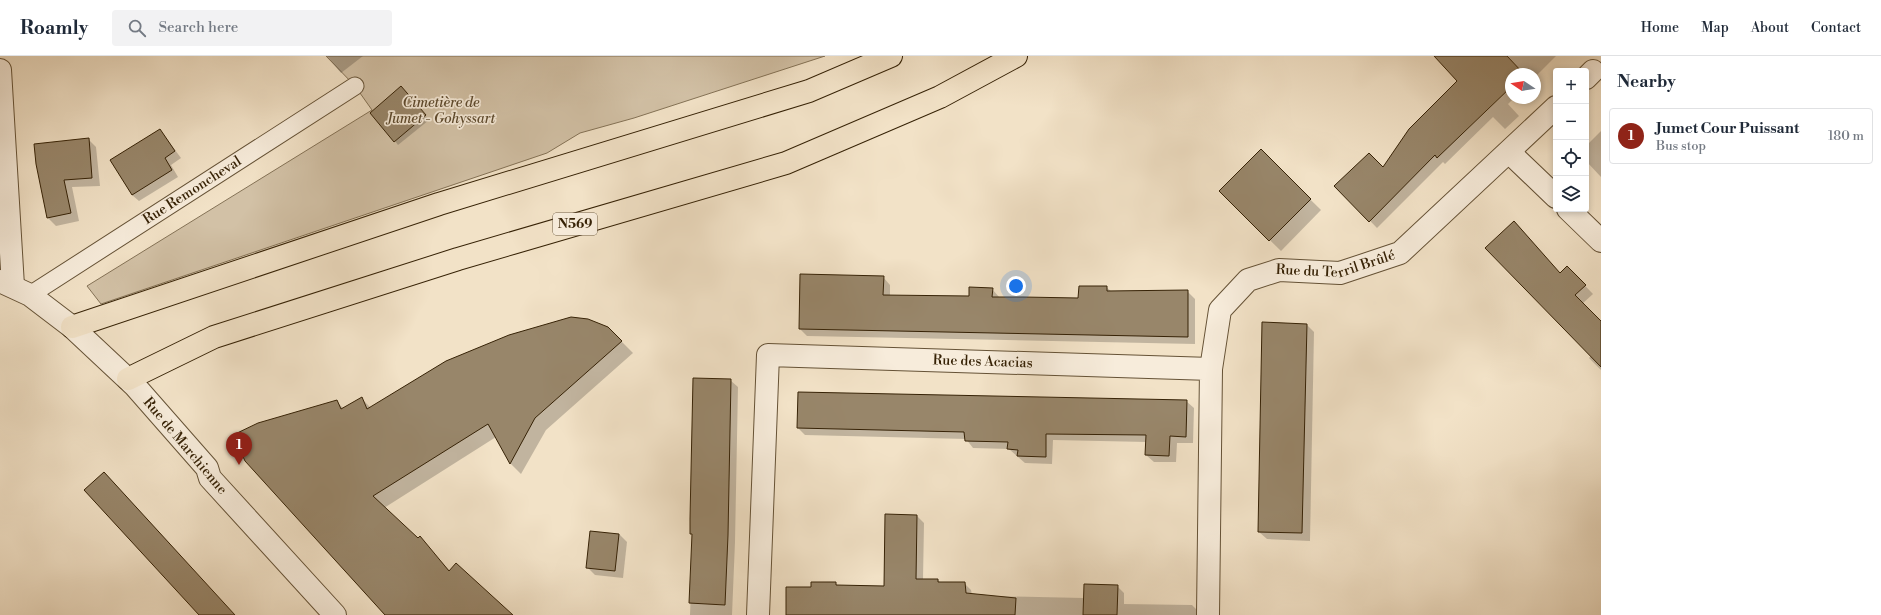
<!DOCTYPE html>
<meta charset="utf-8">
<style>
:root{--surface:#fff;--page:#f2f2f3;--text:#1f2937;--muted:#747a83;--line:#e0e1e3;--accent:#8f2418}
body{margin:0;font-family:"Libre Bodoni",serif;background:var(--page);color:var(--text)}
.controls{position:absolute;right:12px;top:12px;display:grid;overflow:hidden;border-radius:4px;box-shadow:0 2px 6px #0003}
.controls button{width:36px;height:36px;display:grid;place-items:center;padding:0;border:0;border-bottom:1px solid var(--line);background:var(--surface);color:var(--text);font:20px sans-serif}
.compass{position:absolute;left:1505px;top:12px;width:36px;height:36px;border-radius:50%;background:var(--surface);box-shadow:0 2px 6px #0003;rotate:282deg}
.you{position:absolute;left:1016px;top:230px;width:14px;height:14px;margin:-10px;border:3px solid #fff;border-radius:50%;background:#1a73e8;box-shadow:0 0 0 6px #1a73e833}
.badge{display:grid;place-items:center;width:26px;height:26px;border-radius:50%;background:var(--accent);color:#fff;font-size:13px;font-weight:700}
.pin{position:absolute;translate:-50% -33px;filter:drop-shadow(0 1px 2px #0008)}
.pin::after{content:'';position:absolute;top:21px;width:14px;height:12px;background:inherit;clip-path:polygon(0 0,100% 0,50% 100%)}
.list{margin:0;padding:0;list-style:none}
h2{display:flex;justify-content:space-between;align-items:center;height:52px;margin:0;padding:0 16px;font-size:17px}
h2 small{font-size:13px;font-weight:400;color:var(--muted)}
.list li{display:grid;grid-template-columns:26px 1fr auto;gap:12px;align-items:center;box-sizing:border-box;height:56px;margin:0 8px 8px;padding:0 8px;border:1px solid var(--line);border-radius:4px}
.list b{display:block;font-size:15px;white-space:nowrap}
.list p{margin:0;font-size:13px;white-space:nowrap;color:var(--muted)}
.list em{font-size:13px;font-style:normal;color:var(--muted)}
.icon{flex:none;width:22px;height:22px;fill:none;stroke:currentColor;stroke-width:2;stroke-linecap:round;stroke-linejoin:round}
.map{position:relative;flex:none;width:1601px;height:559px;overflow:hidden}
header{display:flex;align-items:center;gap:24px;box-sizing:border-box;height:56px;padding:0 20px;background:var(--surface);border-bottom:1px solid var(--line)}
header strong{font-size:19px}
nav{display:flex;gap:22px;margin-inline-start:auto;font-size:14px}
.search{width:280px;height:36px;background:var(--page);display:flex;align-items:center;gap:10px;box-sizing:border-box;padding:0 14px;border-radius:4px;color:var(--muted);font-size:15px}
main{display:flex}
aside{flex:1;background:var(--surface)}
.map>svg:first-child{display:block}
.green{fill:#d2c1a6;stroke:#847256}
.shadow{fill:#0003}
.building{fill:#98866a;stroke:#362206}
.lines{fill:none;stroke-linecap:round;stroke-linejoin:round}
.service-casing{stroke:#655236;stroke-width:19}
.minor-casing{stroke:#655236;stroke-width:24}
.tertiary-casing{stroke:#655236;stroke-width:24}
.trunk-casing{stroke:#362206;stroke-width:24}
.service{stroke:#f7ecdb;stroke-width:17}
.minor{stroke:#f7ecdb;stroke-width:22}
.tertiary{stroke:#f7ecdb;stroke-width:22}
.trunk{stroke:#f2e2c7;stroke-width:22}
.labels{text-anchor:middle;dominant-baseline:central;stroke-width:3.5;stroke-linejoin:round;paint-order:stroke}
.shield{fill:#f7ecdb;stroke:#705f46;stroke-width:1}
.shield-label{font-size:13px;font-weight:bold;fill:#362206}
.park-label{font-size:14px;font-style:italic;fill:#5d4a2e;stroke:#f7ecdb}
.street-label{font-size:14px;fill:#362206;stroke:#f7ecdb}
</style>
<header>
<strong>Roamly</strong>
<div class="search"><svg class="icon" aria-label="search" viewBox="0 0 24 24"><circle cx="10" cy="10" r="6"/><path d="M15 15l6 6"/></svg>Search here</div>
<nav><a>Home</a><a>Map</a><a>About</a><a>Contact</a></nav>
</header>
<main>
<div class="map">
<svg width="1601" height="559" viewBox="0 0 1601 559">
<rect width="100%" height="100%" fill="#f2e2c7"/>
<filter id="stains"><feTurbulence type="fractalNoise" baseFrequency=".005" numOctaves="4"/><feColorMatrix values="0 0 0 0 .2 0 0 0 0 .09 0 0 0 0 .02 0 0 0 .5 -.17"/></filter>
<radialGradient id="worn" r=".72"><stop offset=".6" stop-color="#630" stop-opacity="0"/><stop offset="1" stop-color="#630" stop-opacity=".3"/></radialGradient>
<!-- green -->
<polygon class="green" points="326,0 825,0 634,62 580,77 547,97 101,248 87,230 372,54 355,30"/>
<!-- shadow -->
<g class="shadow">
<polygon points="327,0 363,0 341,17"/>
<polygon points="1453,0 1556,0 1535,21 1535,18 1511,18 1511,42 1514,42 1508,48 1519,60 1505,73 1493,61 1445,108 1443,106 1377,172 1336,130 1383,113 1459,25"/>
<polygon points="404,35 429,64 398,89 395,85"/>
<polygon points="160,74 181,102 171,109 178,121 139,145 132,139"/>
<polygon points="1601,75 1601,121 1586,105 1586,90"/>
<polygon points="88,83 96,91 100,130 72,131 79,165 56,170 48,162 36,108"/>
<polygon points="1261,95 1321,154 1281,195 1220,135"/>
<polygon points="1514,166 1560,217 1567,211 1593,238 1582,248 1601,266 1601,314 1589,302 1591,300"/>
<polygon points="883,221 890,229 890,240 970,241 992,233 1000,242 1079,243 1106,231 1112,236 1188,236 1195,243 1195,288 807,280 800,273"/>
<polygon points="1307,269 1314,276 1310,485 1267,483 1259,476"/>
<polygon points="608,272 633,297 546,374 521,418 510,407 496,381 384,452 418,483 420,482 450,515 511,559 386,559 336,345 344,353 361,342 371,352"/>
<polygon points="730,324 738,331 735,486 732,559 690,559 693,479 691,477"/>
<polygon points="1186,345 1194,352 1193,387 1177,387 1176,406 1154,406 1146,399 1147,386 1053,384 1052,408 1025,407 1009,393 973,392 966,383 805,379 798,372"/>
<polygon points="917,460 924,467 923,524 938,524 941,527 964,527 971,534 972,539 988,540 1084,542 1117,530 1124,537 1124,548 1192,549 1199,556 1199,559 787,559 812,532 835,527 838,530 885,531"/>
<polygon points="619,478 627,486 623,522 595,519 587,511"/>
</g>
<!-- building -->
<g class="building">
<polygon points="1434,0 1507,0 1524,18 1511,18 1511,31 1437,102 1435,99 1369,166 1334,130 1369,97 1383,111 1409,73 1457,25"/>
<polygon points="401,30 426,59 394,86 370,57"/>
<polygon points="160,73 175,95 165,102 172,114 132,139 110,104"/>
<polygon points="89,82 92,122 64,124 71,157 47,162 36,108 34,88"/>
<polygon points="1261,93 1311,143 1269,185 1219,135"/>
<polygon points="1514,165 1560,217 1567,210 1586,229 1575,239 1601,265 1601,311 1485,192"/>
<polygon points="800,218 884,220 883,239 969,240 969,231 993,232 992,241 1023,241 1078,242 1079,230 1107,230 1107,235 1188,234 1188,281 799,273"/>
<polygon points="571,261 588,263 608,271 622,285 535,362 510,408 488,368 373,440 418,482 420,480 449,515 456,507 513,559 385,559 245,405 233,379 258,367 337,344 341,353 362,341 367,353 446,305 509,279"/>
<polygon points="1262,266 1307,268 1302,477 1258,476"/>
<polygon points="693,322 731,323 728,479 725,549 689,547 692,478 690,478 690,463"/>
<polygon points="798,336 1187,344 1186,381 1170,380 1169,400 1145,399 1146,379 1046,378 1046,401 1017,400 1018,394 1007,393 1008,386 965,385 964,376 797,372"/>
<polygon points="104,416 235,559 199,559 84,434"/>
<polygon points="885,458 917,459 916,523 938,523 938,526 965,526 966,537 1016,542 1015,559 786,559 786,531 811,531 811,526 836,526 836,529 884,530"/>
<polygon points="590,475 619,478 615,515 586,512"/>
<polygon points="1084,528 1118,529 1117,559 1083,559"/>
</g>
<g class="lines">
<defs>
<g id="service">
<path id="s1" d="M30,239L355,30"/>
</g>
<g id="minor">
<polyline points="0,14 13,230"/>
<polyline points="1586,22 1593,15"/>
<polyline points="1509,96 1556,141"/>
<polyline points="1568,153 1601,185"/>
<path id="s2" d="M1211,313L1220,254L1248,224L1279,214L1340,217L1400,197L1556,51"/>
<path id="s3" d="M758,559L768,299L1211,313L1208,559"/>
</g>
<polyline id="tertiary" points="0,225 30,239 72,271 135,330 207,412 210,422 335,559"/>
<g id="trunk">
<polyline points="72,271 439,148 809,35 891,0"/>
<polyline points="128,323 214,281 458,203 786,107 940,41 1016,0"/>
</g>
</defs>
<!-- service casing -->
<use href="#service" class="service-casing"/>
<!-- minor casing -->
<use href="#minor" class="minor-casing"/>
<!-- tertiary casing -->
<use href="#tertiary" class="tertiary-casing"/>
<!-- trunk casing -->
<use href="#trunk" class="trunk-casing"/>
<!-- service -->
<use href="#service" class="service"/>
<!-- minor -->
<use href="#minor" class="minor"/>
<!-- tertiary -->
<use href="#tertiary" class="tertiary"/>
<!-- trunk -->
<use href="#trunk" class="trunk"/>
</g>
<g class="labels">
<!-- shield labels -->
<rect class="shield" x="553" y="157" width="44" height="22" rx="3"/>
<g class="shield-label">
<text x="575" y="168">N569</text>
</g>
<!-- park labels -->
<g class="park-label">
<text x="441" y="47">Cimetière de<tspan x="441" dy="16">Jumet - Gohyssart</tspan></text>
</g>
<!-- street labels -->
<g class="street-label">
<text stroke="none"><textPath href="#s1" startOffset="193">Rue Remoncheval</textPath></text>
<text stroke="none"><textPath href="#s2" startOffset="191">Rue du Terril Brûlé</textPath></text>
<text stroke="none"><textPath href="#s3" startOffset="475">Rue des Acacias</textPath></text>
<text transform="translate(185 390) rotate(50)">Rue de Marchienne</text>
</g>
</g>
<rect width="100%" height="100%" filter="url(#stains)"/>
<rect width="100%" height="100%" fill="url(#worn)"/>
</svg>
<div class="controls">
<button>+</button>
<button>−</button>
<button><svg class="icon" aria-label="locate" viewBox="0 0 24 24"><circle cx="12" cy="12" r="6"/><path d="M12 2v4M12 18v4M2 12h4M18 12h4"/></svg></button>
<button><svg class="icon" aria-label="layers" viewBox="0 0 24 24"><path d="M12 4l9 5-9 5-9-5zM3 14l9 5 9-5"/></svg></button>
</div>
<svg class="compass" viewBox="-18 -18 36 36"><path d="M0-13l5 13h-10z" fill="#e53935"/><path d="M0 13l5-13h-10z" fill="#747a83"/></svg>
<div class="you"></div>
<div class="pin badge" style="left:239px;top:409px">1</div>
</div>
<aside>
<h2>Nearby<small></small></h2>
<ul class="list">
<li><span class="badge">1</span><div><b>Jumet Cour Puissant</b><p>Bus stop</p></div><em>180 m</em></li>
</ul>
</aside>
</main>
